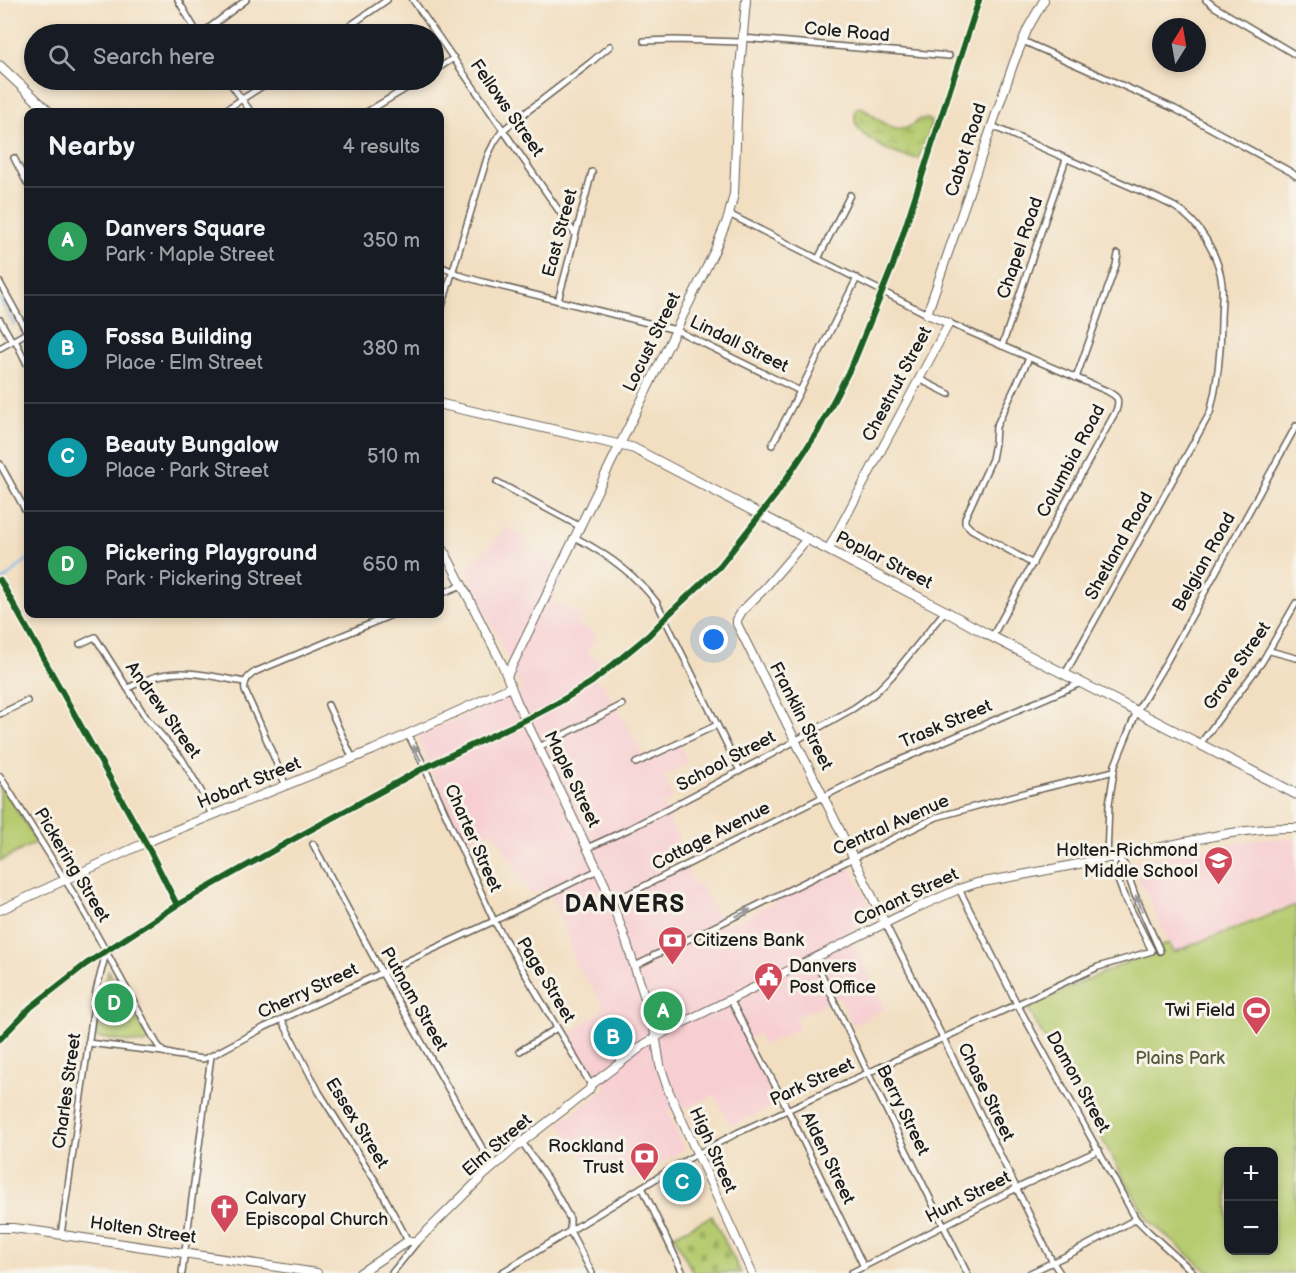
<!DOCTYPE html>
<meta charset="utf-8">
<style>
:root{--surface:#171b24;--page:#242831;--text:#f1f3f6;--muted:#9ea1a6;--line:#363941;--accent:#d93025}
body{margin:0;font-family:"Balsamiq Sans",sans-serif;background:var(--page);color:var(--text)}
.controls{position:absolute;right:18px;bottom:18px;display:grid;overflow:hidden;border-radius:12px;box-shadow:0 3px 9px #0003}
.controls button{width:54px;height:54px;display:grid;place-items:center;padding:0;border:0;border-bottom:2px solid var(--line);background:var(--surface);color:var(--text);font:30px sans-serif}
.compass{position:absolute;left:1152px;top:18px;width:54px;height:54px;border-radius:50%;background:var(--surface);box-shadow:0 3px 9px #0003;rotate:11deg}
.you{position:absolute;left:714px;top:640px;width:21px;height:21px;margin:-15px;border:4px solid #fff;border-radius:50%;background:#1a73e8;box-shadow:0 0 0 9px #1a73e833}
.badge{display:grid;place-items:center;width:39px;height:39px;border-radius:50%;background:var(--accent);color:#fff;font-size:20px;font-weight:700}
.pin{position:absolute;translate:-50% -50%;border:3px solid #fff;box-shadow:0 2px 6px #0006}
.list{margin:0;padding:0;list-style:none}
h2{display:flex;justify-content:space-between;align-items:center;height:78px;margin:0;padding:0 24px;font-size:26px}
h2 small{font-size:20px;font-weight:400;color:var(--muted)}
.list li{display:grid;grid-template-columns:39px 1fr auto;gap:18px;align-items:center;box-sizing:border-box;height:108px;padding:0 24px;border-top:2px solid var(--line)}
.list b{display:block;font-size:22px;white-space:nowrap}
.list p{margin:0;font-size:20px;white-space:nowrap;color:var(--muted)}
.list em{font-size:20px;font-style:normal;color:var(--muted)}
.icon{flex:none;width:33px;height:33px;fill:none;stroke:currentColor;stroke-width:2;stroke-linecap:round;stroke-linejoin:round}
.map{position:relative;flex:none;width:1296px;height:1273px;overflow:hidden}
.search{position:absolute;background:var(--surface);box-shadow:0 3px 9px #0003;left:24px;top:24px;width:420px;height:66px;display:flex;align-items:center;gap:15px;box-sizing:border-box;padding:0 21px;border-radius:33px;color:var(--muted);font-size:22px}
.panel{position:absolute;background:var(--surface);box-shadow:0 3px 9px #0003;left:24px;top:108px;width:420px;height:510px;border-radius:12px}
.map>svg:first-child{display:block}
.built{fill:#f7cfd3}
.wetland{fill:url(#wetland-marsh);stroke:#697446;stroke-width:1.5}
.cemetery{fill:url(#cemetery-stones);stroke:#697446;stroke-width:1.5}
.park{fill:#b6cb6f;stroke:#697446;stroke-width:1.5;fill-rule:evenodd}
.lines{fill:none;stroke-linecap:round;stroke-linejoin:round}
.stream{stroke:#76b6ea;stroke-width:2}
.street-casing{stroke:#676056;stroke-width:8}
.secondary-casing{stroke:#676056;stroke-width:10}
.primary-casing{stroke:#676056;stroke-width:11}
.street{stroke:#fff;stroke-width:5}
.secondary{stroke:#fff;stroke-width:8}
.primary{stroke:#fff;stroke-width:9}
.cycleway-casing{stroke:#f7f3e8;stroke-width:10}
.cycleway{stroke:#1b5e20;stroke-width:6}
.oneway{fill:#999}
.labels{text-anchor:middle;dominant-baseline:central;stroke-width:6;stroke-linejoin:round;paint-order:stroke}
.street-label{font-size:18px;fill:#1c1c1c;stroke:#f7f3e8}
.poi-label{font-size:18px;fill:#1c1c1c;stroke:#f7f3e8;text-anchor:end}
.park-label{font-size:18px;fill:#525939;stroke:#f7f3e8}
.district-label{font-size:24px;font-weight:bold;letter-spacing:1.5px;fill:#1c1c1c;stroke:#f7f3e8}
</style>
<div class="map">
<svg width="1296" height="1273" viewBox="0 0 1296 1273">
<defs>
<pattern id="wetland-marsh" width="20" height="14" patternUnits="userSpaceOnUse" patternTransform="scale(1.5)"><rect width="20" height="14" fill="#b6cb6f"/><path d="M1 5h8M5 5V1M11 12h8M15 12V8" fill="none" stroke="#9cae60"/></pattern>
<pattern id="cemetery-stones" width="16" height="16" patternUnits="userSpaceOnUse" patternTransform="scale(1.5)"><rect width="16" height="16" fill="#b6cb6f"/><path d="M2 7V4a2 2 0 0 1 4 0v3zM10 15v-3a2 2 0 0 1 4 0v3z" fill="#9cae60"/></pattern>
</defs>
<rect width="100%" height="100%" fill="#f7f3e8"/>
<filter id="ink" filterUnits="userSpaceOnUse"><feTurbulence type="fractalNoise" baseFrequency=".0167" numOctaves="2"/><feDisplacementMap in="SourceGraphic" scale="12" xChannelSelector="R" yChannelSelector="G"/><feConvolveMatrix kernelMatrix="1 2 1 2 8 2 1 2 1" color-interpolation-filters="sRGB"/></filter>
<filter id="wash" filterUnits="userSpaceOnUse"><feTurbulence type="fractalNoise" baseFrequency=".008" numOctaves="4" result="noise"/><feDisplacementMap in="SourceGraphic" scale="24" xChannelSelector="R" yChannelSelector="G"/><feGaussianBlur stdDeviation="1.35" result="paint"/><feColorMatrix in="noise" values="0 0 0 0 0 0 0 0 0 0 0 0 0 0 0 0 0 1.4 0 .05"/><feComposite in="paint" operator="in"/></filter>
<g filter="url(#wash)">
<rect width="100%" height="100%" fill="#f2dfc2"/>
<!-- built -->
<g class="built">
<polygon points="507,528 526,536 527,549 567,568 552,601 581,615 577,624 597,635 587,654 599,660 591,677 603,684 645,758 679,742 688,762 664,776 673,798 662,804 680,842 659,852 668,869 671,872 685,865 696,887 699,882 724,927 849,865 875,916 848,930 885,1009 853,1025 839,997 795,1018 800,1028 764,1045 758,1034 746,1041 777,1105 730,1126 715,1095 689,1107 668,1111 684,1149 634,1180 626,1175 617,1165 611,1161 603,1163 600,1157 586,1160 560,1123 607,1088 594,1071 591,1070 584,1071 569,1033 600,1012 603,1006 598,996 575,964 569,937 546,887 530,895 494,831 464,841 430,768 418,737 419,735 522,691 466,570"/>
<polygon points="1260,839 1296,839 1296,904 1256,917 1174,953 1134,868 1136,862 1139,860"/>
</g>
<!-- wetland -->
<path class="wetland" d="M860,107C882,119 895,143 920,119H928L931,122C930,135 926,146 919,158C902,160 863,140 856,124C854,119 855,114 856,109Z"/>
<!-- cemetery -->
<polygon class="cemetery" points="712,1216 741,1273 693,1273 674,1235"/>
<!-- park -->
<g class="park">
<polygon points="0,783 37,842 0,861"/>
<path d="M1296,905V1273H1210L1148,1220L1027,1007L1169,943L1174,952ZM1228,1152H1274V1250H1228Z"/>
<polygon points="108,970 149,1040 144,1044 96,1037"/>
</g>
<g class="lines">
<!-- stream -->
<g class="stream">
<polyline points="0,299 14,325"/>
<polyline points="24,343 28,351"/>
<polyline points="0,583 28,559"/>
</g>
</g>
</g>
<g filter="url(#ink)">
<g class="lines">
<defs>
<g id="street">
<polyline points="178,0 198,34"/>
<polyline points="413,0 575,234"/>
<polyline points="1206,0 1215,7 1296,55"/>
<polyline points="201,34 246,0"/>
<polyline points="338,34 387,0"/>
<polyline points="743,38 949,56"/>
<polyline points="644,41 674,40 742,42"/>
<polyline points="1023,41 1175,109 1291,172 1296,176"/>
<polyline points="434,71 454,58"/>
<polyline points="228,80 251,112"/>
<polyline points="129,83 134,80"/>
<polyline points="222,112 272,80"/>
<polyline points="367,112 420,80"/>
<path d="M992,126L1159,199C1164,202 1170,204 1175,207C1200,222 1219,256 1222,284C1223,296 1221,309 1221,321C1221,352 1218,382 1210,413L1065,674"/>
<polyline points="14,158 28,185"/>
<polyline points="729,214 927,314"/>
<polyline points="818,259 850,195"/>
<polyline points="440,266 462,276 483,282 676,330 800,391 857,278"/>
<polyline points="0,283 28,334"/>
<polyline points="558,301 592,172"/>
<polyline points="440,313 488,155 495,141 503,130 590,63 610,46"/>
<polyline points="0,320 12,341"/>
<path d="M949,323L1107,391C1118,397 1120,399 1116,411L992,637"/>
<polyline points="15,340 28,366"/>
<polyline points="1002,346 1066,159"/>
<polyline points="0,348 28,332"/>
<polyline points="1029,358 996,427 995,443 992,459 965,518 965,523 971,529 1033,564"/>
<polyline points="1076,378 1116,265 1118,254"/>
<polyline points="919,379 949,394"/>
<polyline points="772,445 800,391"/>
<polyline points="0,464 28,515"/>
<polyline points="497,482 581,527"/>
<path d="M576,538C607,554 636,575 657,603L740,771"/>
<polyline points="440,594 462,585"/>
<polyline points="80,644 95,637 147,719 182,759 201,791 212,816"/>
<polyline points="1270,651 1296,658"/>
<path d="M127,688C138,684 150,677 162,675C189,669 218,678 245,682"/>
<polyline points="328,705 353,759"/>
<polyline points="0,714 27,701"/>
<polyline points="407,735 411,740 425,768 494,921 591,1085"/>
<polyline points="1200,744 1262,662 1296,603"/>
<polyline points="539,747 622,705"/>
<polyline points="636,763 717,725"/>
<polyline points="0,776 77,899 157,1044 163,1052 175,1055 203,1059 211,1056"/>
<path d="M286,786L260,724L245,691C243,681 249,675 257,671L394,614"/>
<polyline points="313,844 382,973 493,1167"/>
<polyline points="587,848 631,828 770,755 854,708 875,693 892,676 945,611"/>
<polyline points="1107,858 1109,804 1114,771"/>
<polyline points="959,889 1017,1004 1136,1219 1149,1232 1194,1273"/>
<polyline points="612,902 877,770 1081,683"/>
<polyline points="885,923 943,1038 1052,1261 1060,1273"/>
<polyline points="814,958 868,1073 967,1273"/>
<polyline points="635,966 651,958 653,956 681,943 937,817 1028,792 1114,771 1115,765 1137,711 1168,659 1296,426"/>
<polyline points="730,999 788,1110 864,1267"/>
<polyline points="282,1020 319,1092 378,1185 408,1241"/>
<polyline points="88,1043 163,1052"/>
<polyline points="520,1051 557,1028"/>
<polyline points="522,1142 552,1186 570,1219 570,1231 592,1273"/>
<polyline points="642,1187 683,1273"/>
<polyline points="61,1235 96,991 106,953"/>
<polyline points="182,1273 211,1056 265,1027 494,921 598,870"/>
<polyline points="392,1273 417,1242"/>
<polyline points="501,1273 688,1159 737,1133 1098,967 1152,951 1124,896 1113,867 1116,857 1124,864 1135,895 1160,951"/>
<polyline points="851,1273 1009,1192 1099,1150"/>
<polyline points="1030,1273 1076,1251 1136,1219"/>
</g>
<g id="secondary">
<polyline points="807,539 765,588 742,611 737,620 737,624 832,814 885,923"/>
<polyline points="440,543 462,585 502,664 517,702 605,885 623,932 653,1022 660,1065 669,1092 752,1273"/>
<polyline points="828,550 949,323 927,314 1014,62 1028,28 1044,0"/>
<polyline points="507,676 714,252 728,218 734,194 738,92 746,0"/>
<polyline points="0,910 149,841 373,750 511,687"/>
<polyline points="0,1228 13,1228 43,1232 317,1273"/>
<path d="M360,1273L408,1241H417L484,1175L522,1142L589,1090L591,1085L645,1044L668,1030L914,909L959,889L977,883C1036,873 1094,861 1152,849C1199,839 1247,827 1296,828"/>
</g>
<g id="primary">
<polyline points="0,66 49,112"/>
<polyline points="440,404 633,448 945,611 985,633 1296,794"/>
</g>
</defs>
<!-- street casing -->
<use href="#street" class="street-casing"/>
<!-- secondary casing -->
<use href="#secondary" class="secondary-casing"/>
<!-- primary casing -->
<use href="#primary" class="primary-casing"/>
<!-- street -->
<use href="#street" class="street"/>
<!-- secondary -->
<use href="#secondary" class="secondary"/>
<!-- primary -->
<use href="#primary" class="primary"/>
<defs>
<g id="cycleway">
<polyline points="0,580 148,847 177,905"/>
<polyline points="0,1039 31,1007 86,964 177,905 292,840 420,770 533,716 556,704 592,682 649,635 670,613 720,566 775,496 818,431 854,361 893,265 979,0"/>
</g>
</defs>
<!-- cycleway casing -->
<use href="#cycleway" class="cycleway-casing"/>
<!-- cycleway -->
<use href="#cycleway" class="cycleway"/>
</g>
<!-- one-way arrows -->
<defs><path id="oneway-solid" d="M-6-.8H1V-3.2L6.5 0L1 3.2V.8H-6Z" transform="scale(1.5)"/></defs>
<g class="oneway">
<use href="#oneway-solid" transform="translate(417 753) rotate(-116)"/>
<use href="#oneway-solid" transform="translate(1139 903) rotate(-113)"/>
<use href="#oneway-solid" transform="translate(743 913) rotate(-26)"/>
</g>
</g>
<!-- icons -->
<defs>
<symbol id="school-pin" viewBox="-11 -11 22 30"><path d="M0 17L-7.5 6A9.5 9.5 0 1 1 7.5 6Z" fill="#d1495b" stroke="#f7f3e8"/><path d="M0-5L7-2L0 1L-7-2ZM-4 1L0 2.5L4 1V4Q0 6-4 4Z" fill="#fff"/></symbol>
<symbol id="bank-pin" viewBox="-11 -11 22 30"><path d="M0 17L-7.5 6A9.5 9.5 0 1 1 7.5 6Z" fill="#d1495b" stroke="#f7f3e8"/><path d="M-6-4H6V4H-6ZM0-2.3a2.3 2.3 0 1 0 0 4.6a2.3 2.3 0 1 0 0-4.6Z" fill="#fff"/></symbol>
<symbol id="civic-pin" viewBox="-11 -11 22 30"><path d="M0 17L-7.5 6A9.5 9.5 0 1 1 7.5 6Z" fill="#d1495b" stroke="#f7f3e8"/><path d="M-.6-6.5H3V-4.5H.6V-3L4-1V1h2V6H-6V1h2V-1L-.6-3ZM-1.2 2.5V6h2.4V2.5Z" fill="#fff"/></symbol>
<symbol id="stadium-pin" viewBox="-11 -11 22 30"><path d="M0 17L-7.5 6A9.5 9.5 0 1 1 7.5 6Z" fill="#d1495b" stroke="#f7f3e8"/><path d="M0-5a6.5 5 0 1 0 0 10a6.5 5 0 1 0 0-10ZM-3.5-1.8h7v3.6h-7Z" fill="#fff"/></symbol>
<symbol id="church-pin" viewBox="-11 -11 22 30"><path d="M0 17L-7.5 6A9.5 9.5 0 1 1 7.5 6Z" fill="#d1495b" stroke="#f7f3e8"/><path d="M-1.2-6h2.4v3.5h3.3v2.4h-3.3V6h-2.4V-.1h-3.3v-2.4h3.3Z" fill="#fff"/></symbol>
</defs>
<g fill-rule="evenodd">
<use href="#school-pin" x="1202" y="844" width="33" height="45"/>
<use href="#bank-pin" x="656" y="924" width="33" height="45"/>
<use href="#civic-pin" x="752" y="960" width="33" height="45"/>
<use href="#stadium-pin" x="1240" y="994" width="33" height="45"/>
<use href="#bank-pin" x="628" y="1140" width="33" height="45"/>
<use href="#church-pin" x="208" y="1192" width="33" height="45"/>
</g>
<g class="labels">
<!-- street labels -->
<g class="street-label">
<text transform="translate(847 32) rotate(5)">Cole Road</text>
<text transform="translate(507 108) rotate(55)">Fellows Street</text>
<text transform="translate(966 150) rotate(-72)">Cabot Road</text>
<text transform="translate(560 233) rotate(-75)">East Street</text>
<text transform="translate(1020 248) rotate(-71)">Chapel Road</text>
<text transform="translate(652 342) rotate(-64)">Locust Street</text>
<text transform="translate(739 344) rotate(26)">Lindall Street</text>
<text transform="translate(897 384) rotate(-62)">Chestnut Street</text>
<text transform="translate(1071 461) rotate(-62)">Columbia Road</text>
<text transform="translate(1119 546) rotate(-61)">Shetland Road</text>
<text transform="translate(884 560) rotate(27)">Poplar Street</text>
<text transform="translate(1204 562) rotate(-61)">Belgian Road</text>
<text transform="translate(1237 666) rotate(-55)">Grove Street</text>
<text transform="translate(163 710) rotate(54)">Andrew Street</text>
<text transform="translate(801 716) rotate(63)">Franklin Street</text>
<text transform="translate(946 724) rotate(-23)">Trask Street</text>
<text transform="translate(726 761) rotate(-28)">School Street</text>
<text transform="translate(572 779) rotate(64)">Maple Street</text>
<text transform="translate(249 783) rotate(-22)">Hobart Street</text>
<text transform="translate(891 825) rotate(-24)">Central Avenue</text>
<text transform="translate(711 836) rotate(-27)">Cottage Avenue</text>
<text transform="translate(473 838) rotate(66)">Charter Street</text>
<text transform="translate(72 865) rotate(59)">Pickering Street</text>
<text transform="translate(906 897) rotate(-25)">Conant Street</text>
<text transform="translate(546 980) rotate(59)">Page Street</text>
<text transform="translate(308 991) rotate(-25)">Cherry Street</text>
<text transform="translate(414 999) rotate(60)">Putnam Street</text>
<text transform="translate(812 1082) rotate(-25)">Park Street</text>
<text transform="translate(1078 1082) rotate(61)">Damon Street</text>
<text transform="translate(67 1091) rotate(-82)">Charles Street</text>
<text transform="translate(986 1092) rotate(64)">Chase Street</text>
<text transform="translate(903 1110) rotate(64)">Berry Street</text>
<text transform="translate(357 1123) rotate(58)">Essex Street</text>
<text transform="translate(497 1145) rotate(-41)">Elm Street</text>
<text transform="translate(713 1150) rotate(66)">High Street</text>
<text transform="translate(828 1158) rotate(64)">Alden Street</text>
<text transform="translate(968 1197) rotate(-27)">Hunt Street</text>
<text transform="translate(143 1230) rotate(8)">Holten Street</text>
</g>
<!-- poi labels -->
<g class="poi-label">
<text x="1198" y="850">Holten-Richmond<tspan x="1198" dy="21">Middle School</tspan></text>
<text x="693" y="940" text-anchor="start">Citizens Bank</text>
<text x="789" y="966" text-anchor="start">Danvers<tspan x="789" dy="21">Post Office</tspan></text>
<text x="1235" y="1010">Twi Field</text>
<text x="624" y="1146">Rockland<tspan x="624" dy="21">Trust</tspan></text>
<text x="245" y="1198" text-anchor="start">Calvary<tspan x="245" dy="21">Episcopal Church</tspan></text>
</g>
<!-- park labels -->
<g class="park-label">
<text x="1180" y="1058">Plains Park</text>
</g>
<!-- district labels -->
<g class="district-label">
<text x="625" y="904">DANVERS</text>
</g>
</g>
</svg>
<div class="controls">
<button>+</button>
<button>−</button>
</div>
<svg class="compass" viewBox="-18 -18 36 36"><path d="M0-13l5 13h-10z" fill="#e53935"/><path d="M0 13l5-13h-10z" fill="#9ea1a6"/></svg>
<div class="you"></div>
<div class="pin badge" style="left:663px;top:1011px;background:#2e9e5b">A</div>
<div class="pin badge" style="left:613px;top:1037px;background:#0f9aa8">B</div>
<div class="pin badge" style="left:682px;top:1182px;background:#0f9aa8">C</div>
<div class="pin badge" style="left:114px;top:1003px;background:#2e9e5b">D</div>
<div class="search"><svg class="icon" aria-label="search" viewBox="0 0 24 24"><circle cx="10" cy="10" r="6"/><path d="M15 15l6 6"/></svg>Search here</div>
<section class="panel">
<h2>Nearby<small>4 results</small></h2>
<ul class="list">
<li><span class="badge" style="background:#2e9e5b">A</span><div><b>Danvers Square</b><p>Park · Maple Street</p></div><em>350 m</em></li>
<li><span class="badge" style="background:#0f9aa8">B</span><div><b>Fossa Building</b><p>Place · Elm Street</p></div><em>380 m</em></li>
<li><span class="badge" style="background:#0f9aa8">C</span><div><b>Beauty Bungalow</b><p>Place · Park Street</p></div><em>510 m</em></li>
<li><span class="badge" style="background:#2e9e5b">D</span><div><b>Pickering Playground</b><p>Park · Pickering Street</p></div><em>650 m</em></li>
</ul>
</section>
</div>
